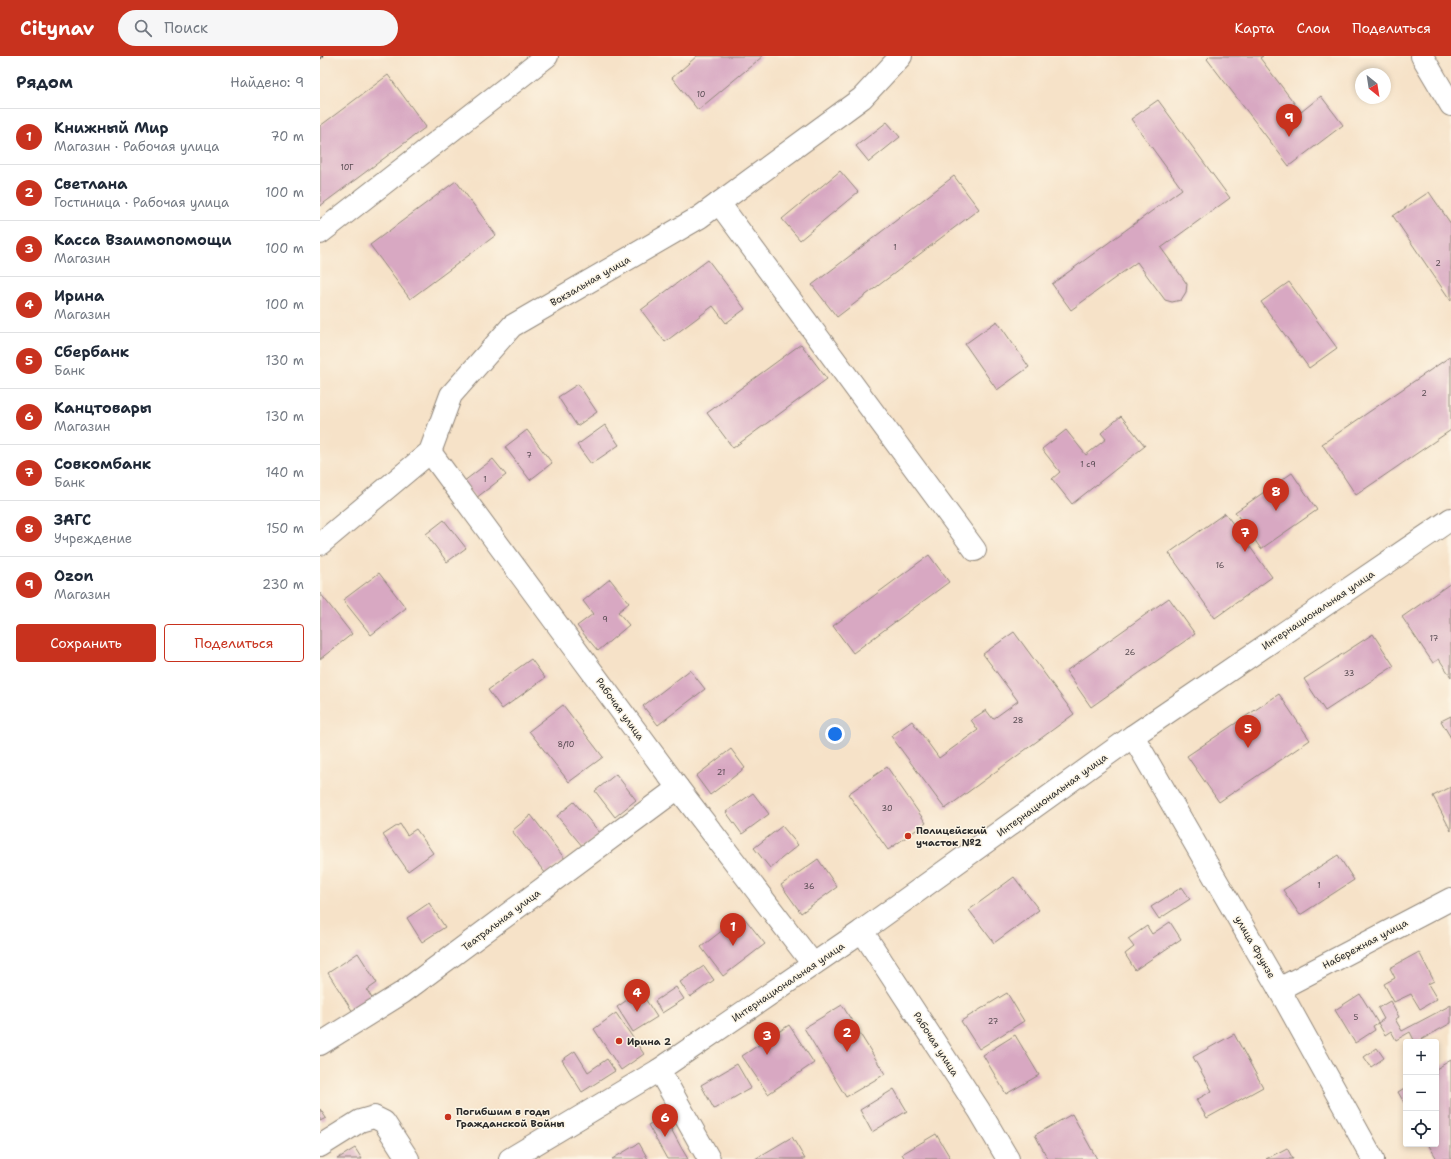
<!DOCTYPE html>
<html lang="ru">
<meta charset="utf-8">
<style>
:root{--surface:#fff;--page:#f6f6f7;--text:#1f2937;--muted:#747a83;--line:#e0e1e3;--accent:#c8321e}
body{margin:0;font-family:"Shantell Sans",sans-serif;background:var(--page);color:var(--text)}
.controls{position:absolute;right:12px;bottom:12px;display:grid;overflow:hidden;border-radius:4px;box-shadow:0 2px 6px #0003}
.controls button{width:36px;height:36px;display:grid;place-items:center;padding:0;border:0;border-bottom:1px solid var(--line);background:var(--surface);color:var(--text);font:20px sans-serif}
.compass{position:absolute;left:1035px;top:12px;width:36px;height:36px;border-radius:50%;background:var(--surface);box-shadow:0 2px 6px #0003;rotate:150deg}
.you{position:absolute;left:515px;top:678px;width:14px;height:14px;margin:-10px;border:3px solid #fff;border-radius:50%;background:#1a73e8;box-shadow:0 0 0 6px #1a73e833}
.badge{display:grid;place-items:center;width:26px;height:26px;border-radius:50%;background:var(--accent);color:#fff;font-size:13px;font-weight:700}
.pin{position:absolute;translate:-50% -33px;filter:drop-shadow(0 1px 2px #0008)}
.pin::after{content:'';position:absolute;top:21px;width:14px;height:12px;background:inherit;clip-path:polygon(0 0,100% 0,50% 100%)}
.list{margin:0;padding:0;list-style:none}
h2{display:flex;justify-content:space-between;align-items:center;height:52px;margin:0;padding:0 16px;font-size:17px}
h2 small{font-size:13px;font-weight:400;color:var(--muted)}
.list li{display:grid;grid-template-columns:26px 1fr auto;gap:12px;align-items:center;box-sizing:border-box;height:56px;padding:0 16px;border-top:1px solid var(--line)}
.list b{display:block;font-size:15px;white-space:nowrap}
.list p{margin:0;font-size:13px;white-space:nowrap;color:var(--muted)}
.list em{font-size:13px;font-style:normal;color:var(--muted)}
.actions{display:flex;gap:8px;padding:12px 16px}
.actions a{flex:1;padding:9px 0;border:1px solid var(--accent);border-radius:4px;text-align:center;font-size:14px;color:var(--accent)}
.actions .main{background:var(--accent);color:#fff}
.icon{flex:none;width:22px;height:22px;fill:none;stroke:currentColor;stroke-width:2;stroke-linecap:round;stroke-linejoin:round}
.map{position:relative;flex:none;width:1131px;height:1103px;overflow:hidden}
header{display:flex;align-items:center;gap:24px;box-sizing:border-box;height:56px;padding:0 20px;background:var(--accent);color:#fff}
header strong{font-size:19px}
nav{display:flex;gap:22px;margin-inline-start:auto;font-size:14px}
.search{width:280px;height:36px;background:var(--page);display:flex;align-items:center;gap:10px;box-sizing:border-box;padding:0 14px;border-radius:22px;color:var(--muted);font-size:15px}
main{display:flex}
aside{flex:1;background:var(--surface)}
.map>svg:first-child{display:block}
.building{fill:#d8a8c2}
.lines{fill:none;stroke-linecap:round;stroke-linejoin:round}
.minor-casing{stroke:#90867a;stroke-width:24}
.minor{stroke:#fff;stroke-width:22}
.rail-casing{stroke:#2b2b2b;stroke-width:4.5}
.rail{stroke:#fcf5e5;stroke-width:3;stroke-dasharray:9;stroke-linecap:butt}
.poi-dot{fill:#c8321e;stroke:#fcf5e5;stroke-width:1.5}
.labels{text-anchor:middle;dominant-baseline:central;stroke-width:3;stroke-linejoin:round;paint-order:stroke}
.number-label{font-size:8px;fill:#564a51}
.street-label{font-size:10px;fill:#2b2b2b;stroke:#fcf5e5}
.poi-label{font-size:10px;font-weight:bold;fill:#2b2b2b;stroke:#fcf5e5;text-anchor:start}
</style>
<header>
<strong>Citynav</strong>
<div class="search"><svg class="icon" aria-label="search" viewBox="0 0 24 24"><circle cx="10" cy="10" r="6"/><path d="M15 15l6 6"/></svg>Поиск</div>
<nav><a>Карта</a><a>Слои</a><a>Поделиться</a></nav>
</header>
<main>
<aside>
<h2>Рядом<small>Найдено: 9</small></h2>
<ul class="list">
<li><span class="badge">1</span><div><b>Книжный Мир</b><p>Магазин · Рабочая улица</p></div><em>70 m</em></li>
<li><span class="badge">2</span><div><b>Светлана</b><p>Гостиница · Рабочая улица</p></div><em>100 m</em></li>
<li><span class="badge">3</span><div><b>Касса Взаимопомощи</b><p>Магазин</p></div><em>100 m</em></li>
<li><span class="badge">4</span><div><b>Ирина</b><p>Магазин</p></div><em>100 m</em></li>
<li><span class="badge">5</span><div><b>Сбербанк</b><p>Банк</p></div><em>130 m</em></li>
<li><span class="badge">6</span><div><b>Канцтовары</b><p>Магазин</p></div><em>130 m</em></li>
<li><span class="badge">7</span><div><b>Совкомбанк</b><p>Банк</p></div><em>140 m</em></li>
<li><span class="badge">8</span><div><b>ЗАГС</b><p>Учреждение</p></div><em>150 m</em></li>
<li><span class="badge">9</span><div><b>Ozon</b><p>Магазин</p></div><em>230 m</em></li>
</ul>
<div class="actions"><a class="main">Сохранить</a><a>Поделиться</a></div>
</aside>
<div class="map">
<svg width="1131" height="1103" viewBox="0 0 1131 1103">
<rect width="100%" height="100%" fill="#fcf5e5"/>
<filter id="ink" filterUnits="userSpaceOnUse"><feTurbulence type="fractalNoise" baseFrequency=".025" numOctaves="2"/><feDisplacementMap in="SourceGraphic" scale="8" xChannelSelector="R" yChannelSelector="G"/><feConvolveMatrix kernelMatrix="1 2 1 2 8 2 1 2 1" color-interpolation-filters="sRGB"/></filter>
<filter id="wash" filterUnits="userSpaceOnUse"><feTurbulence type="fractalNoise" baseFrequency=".012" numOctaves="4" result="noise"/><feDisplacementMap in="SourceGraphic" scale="16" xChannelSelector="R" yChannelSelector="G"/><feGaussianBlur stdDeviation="0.9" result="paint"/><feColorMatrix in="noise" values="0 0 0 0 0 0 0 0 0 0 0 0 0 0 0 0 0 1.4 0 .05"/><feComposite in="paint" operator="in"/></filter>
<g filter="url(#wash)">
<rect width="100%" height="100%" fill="#f6e2c8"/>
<g id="blocks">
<!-- building -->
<g class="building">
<polygon points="377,0 443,0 378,54 352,22"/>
<polygon points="890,0 943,0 940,2 981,56 1001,40 1023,69 969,110 887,3"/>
<polygon points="68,19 106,71 0,150 0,70"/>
<polygon points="838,44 910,142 841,192 867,228 866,236 861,244 852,246 845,244 817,206 751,254 732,228 862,133 811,63"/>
<polygon points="567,66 580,81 549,106 536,90"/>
<polygon points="520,115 538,136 480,184 462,163"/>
<polygon points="634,120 659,153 517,261 492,229"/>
<polygon points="136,125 176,179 90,243 50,189"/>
<polygon points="1109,136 1131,168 1131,245 1073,160"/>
<polygon points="388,204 425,253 406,267 393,250 345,286 321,254"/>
<polygon points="969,226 1017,292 989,312 941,246"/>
<polygon points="677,265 709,311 677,334 645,288"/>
<polygon points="481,288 507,323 413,392 387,357"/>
<polygon points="1131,300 1131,374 1036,439 1002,388"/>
<polygon points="258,328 277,356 257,370 238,341"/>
<polygon points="801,360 825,390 752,448 732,423 740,416 722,393 746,374 766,399 786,383 781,377"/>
<polygon points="285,369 299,389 271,408 257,389"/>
<polygon points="207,374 232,407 210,424 185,391"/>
<polygon points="173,403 186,419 156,442 143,426"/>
<polygon points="972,417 997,454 941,493 915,456"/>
<polygon points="905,457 952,521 895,562 849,497"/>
<polygon points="124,464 146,492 127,506 106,478"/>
<polygon points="609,499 629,526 533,597 513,570"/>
<polygon points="59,517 86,552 51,579 23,544"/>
<polygon points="290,523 309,547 298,556 309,569 278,595 257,570 273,558 263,545"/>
<polygon points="1131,527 1131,621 1119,603 1113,607 1082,561"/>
<polygon points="0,537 32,578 0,603"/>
<polygon points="849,542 875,578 771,651 746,615"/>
<polygon points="694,576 754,658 625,753 571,680 592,665 619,702 658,674 651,664 666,654 673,663 698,645 663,598"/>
<polygon points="1053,578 1074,610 1005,655 984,623"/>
<polygon points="211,603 225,622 182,653 168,634"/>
<polygon points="370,614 385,633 338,669 323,650"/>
<polygon points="959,638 990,684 899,746 867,700"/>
<polygon points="243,649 283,701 249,726 209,675"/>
<polygon points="1131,660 1131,682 1121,665"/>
<polygon points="411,693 425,712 390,739 376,720"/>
<polygon points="567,711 606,767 568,794 528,738"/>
<polygon points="296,718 316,744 295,761 275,735"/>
<polygon points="1131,731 1131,775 1113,740"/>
<polygon points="433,737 449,758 422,778 406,756"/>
<polygon points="254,746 280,777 263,791 237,760"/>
<polygon points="211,759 245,803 226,818 192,775"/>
<polygon points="80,768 87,779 96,773 113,797 88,815 63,779"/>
<polygon points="462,770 478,789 450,812 434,792"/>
<polygon points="1018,799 1034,824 980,859 963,834"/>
<polygon points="498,803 517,831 481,857 461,829"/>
<polygon points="694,821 719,854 674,887 649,854"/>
<polygon points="862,831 870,843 839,863 831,851"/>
<polygon points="109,847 125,871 102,886 87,862"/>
<polygon points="422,859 445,888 403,920 381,891"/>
<polygon points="850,866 861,883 815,914 805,898 814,891 808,883 827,870 832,878"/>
<polygon points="1099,896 1114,925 1108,928 1117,943 1100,953 1091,938 1074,946 1064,928 1075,922 1070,912"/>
<polygon points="38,897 57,927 47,934 53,944 33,956 8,917"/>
<polygon points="384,910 394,924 370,941 360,926"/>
<polygon points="356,931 364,943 342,957 335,945"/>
<polygon points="320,935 337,961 313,976 297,951"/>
<polygon points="687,937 704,965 659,993 641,965"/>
<polygon points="1040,938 1058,967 1053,970 1055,974 1035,987 1015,954"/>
<polygon points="1070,945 1079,961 1075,963 1082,975 1131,949 1131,967 1097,986 1095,986 1090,976 1076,984 1071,975 1065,979 1058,967 1064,963 1058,952"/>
<polygon points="522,949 565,1018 526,1041 484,972"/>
<polygon points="296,957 324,998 301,1014 274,973"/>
<polygon points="469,969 494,1007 448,1038 422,1000"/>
<polygon points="914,978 943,1031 887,1062 876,1044 892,1035 873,1001"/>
<polygon points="695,979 719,1019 686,1038 663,999"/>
<polygon points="1057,992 1064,1002 1051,1011 1044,1001"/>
<polygon points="255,995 268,1016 287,1003 295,1015 262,1036 242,1004"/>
<polygon points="1131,1004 1131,1103 1117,1103 1108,1088 1116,1088 1116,1013"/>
<polygon points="417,1008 431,1032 394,1053 381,1029"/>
<polygon points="1086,1031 1086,1050 1078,1036"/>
<polygon points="574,1033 587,1055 552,1076 540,1054"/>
<polygon points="0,1053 6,1062 0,1065"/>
<polygon points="752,1058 777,1103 728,1103 715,1079"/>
<polygon points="344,1060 362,1093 368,1103 347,1103 328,1069"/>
<polygon points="616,1078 631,1103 585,1103 582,1098"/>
<polygon points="472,1081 485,1103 435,1103"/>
<polygon points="319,1087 328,1103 292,1103"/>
<polygon points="35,1092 42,1103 17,1103"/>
<polygon points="967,1092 973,1103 946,1103"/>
</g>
</g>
</g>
<g filter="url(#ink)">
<use href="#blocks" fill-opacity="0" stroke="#90867a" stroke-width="1"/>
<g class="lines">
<defs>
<g id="minor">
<polyline points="1102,0 1131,49"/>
<polyline points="399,147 655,494"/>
<polyline points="0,177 227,0"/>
<polyline points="110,396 358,732 493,908"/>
<polyline points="0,488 110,396 131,339 192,270 380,161 542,42 581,0"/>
<polyline points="813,680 959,933 1053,1103"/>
<polyline points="542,875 659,1054 688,1103"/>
<polyline points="959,933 1131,843"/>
<polyline points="0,988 82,937 358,732"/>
<polyline points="339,1014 389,1103"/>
<polyline points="0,1090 40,1065 54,1061 64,1066 88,1103"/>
<polyline points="190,1103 339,1014 542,875 813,680 1131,463"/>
</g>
</defs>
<!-- minor casing -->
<use href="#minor" class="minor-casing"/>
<!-- minor -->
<use href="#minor" class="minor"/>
<defs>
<polyline id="rail" points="0,1 1,0"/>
</defs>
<!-- rail casing -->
<use href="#rail" class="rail-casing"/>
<!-- rail -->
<use href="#rail" class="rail"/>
</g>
</g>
<!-- markers -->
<g class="poi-dot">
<circle cx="588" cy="780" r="4"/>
<circle cx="299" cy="985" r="4"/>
<circle cx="128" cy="1061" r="4"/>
</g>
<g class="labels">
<!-- number labels -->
<g class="number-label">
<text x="381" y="38">10</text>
<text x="27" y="111">10Г</text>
<text x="575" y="191">1</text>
<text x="1118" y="207">2</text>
<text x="1104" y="337">2</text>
<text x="209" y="399">7</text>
<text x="768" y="408">1 с9</text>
<text x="165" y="423">1</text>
<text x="900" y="509">16</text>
<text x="285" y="563">9</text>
<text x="1114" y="582">17</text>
<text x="810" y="596">26</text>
<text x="1029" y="617">33</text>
<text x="698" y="664">28</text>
<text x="246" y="688">8/10</text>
<text x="401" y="716">21</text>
<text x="567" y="752">30</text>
<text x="999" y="829">1</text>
<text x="489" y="830">36</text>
<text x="1036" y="961">5</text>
<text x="673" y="965">27</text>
</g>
<!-- street labels -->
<g class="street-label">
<text transform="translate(270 225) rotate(-30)">Вокзальная улица</text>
<text transform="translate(998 554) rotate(-34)">Интернациональная улица</text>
<text transform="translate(300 653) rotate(54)">Рабочая улица</text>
<text transform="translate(732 739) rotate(-36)">Интернациональная улица</text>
<text transform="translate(181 864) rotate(-37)">Театральная улица</text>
<text transform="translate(1045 888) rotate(-28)">Набережная улица</text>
<text transform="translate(935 891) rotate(60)">улица Фрунзе</text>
<text transform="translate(468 926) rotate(-34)">Интернациональная улица</text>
<text transform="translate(616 988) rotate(57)">Рабочая улица</text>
</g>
<!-- poi labels -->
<g class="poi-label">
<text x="596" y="774">Полицейский<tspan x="596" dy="12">участок №2</tspan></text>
<text x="307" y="985">Ирина 2</text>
<text x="136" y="1055">Погибшим в годы<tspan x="136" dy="12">Гражданской Войны</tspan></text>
</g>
</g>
</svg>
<div class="controls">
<button>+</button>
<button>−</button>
<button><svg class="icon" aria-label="locate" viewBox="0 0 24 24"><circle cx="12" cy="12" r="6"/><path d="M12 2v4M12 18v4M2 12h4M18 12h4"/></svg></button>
</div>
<svg class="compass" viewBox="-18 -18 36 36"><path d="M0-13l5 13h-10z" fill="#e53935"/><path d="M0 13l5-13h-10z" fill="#747a83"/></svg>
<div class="you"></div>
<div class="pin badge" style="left:413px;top:890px">1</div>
<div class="pin badge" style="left:527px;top:996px">2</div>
<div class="pin badge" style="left:447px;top:999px">3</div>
<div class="pin badge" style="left:317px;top:956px">4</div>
<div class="pin badge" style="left:928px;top:692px">5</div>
<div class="pin badge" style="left:345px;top:1081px">6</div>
<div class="pin badge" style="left:925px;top:496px">7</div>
<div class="pin badge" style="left:956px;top:455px">8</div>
<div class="pin badge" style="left:969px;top:81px">9</div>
</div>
</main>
